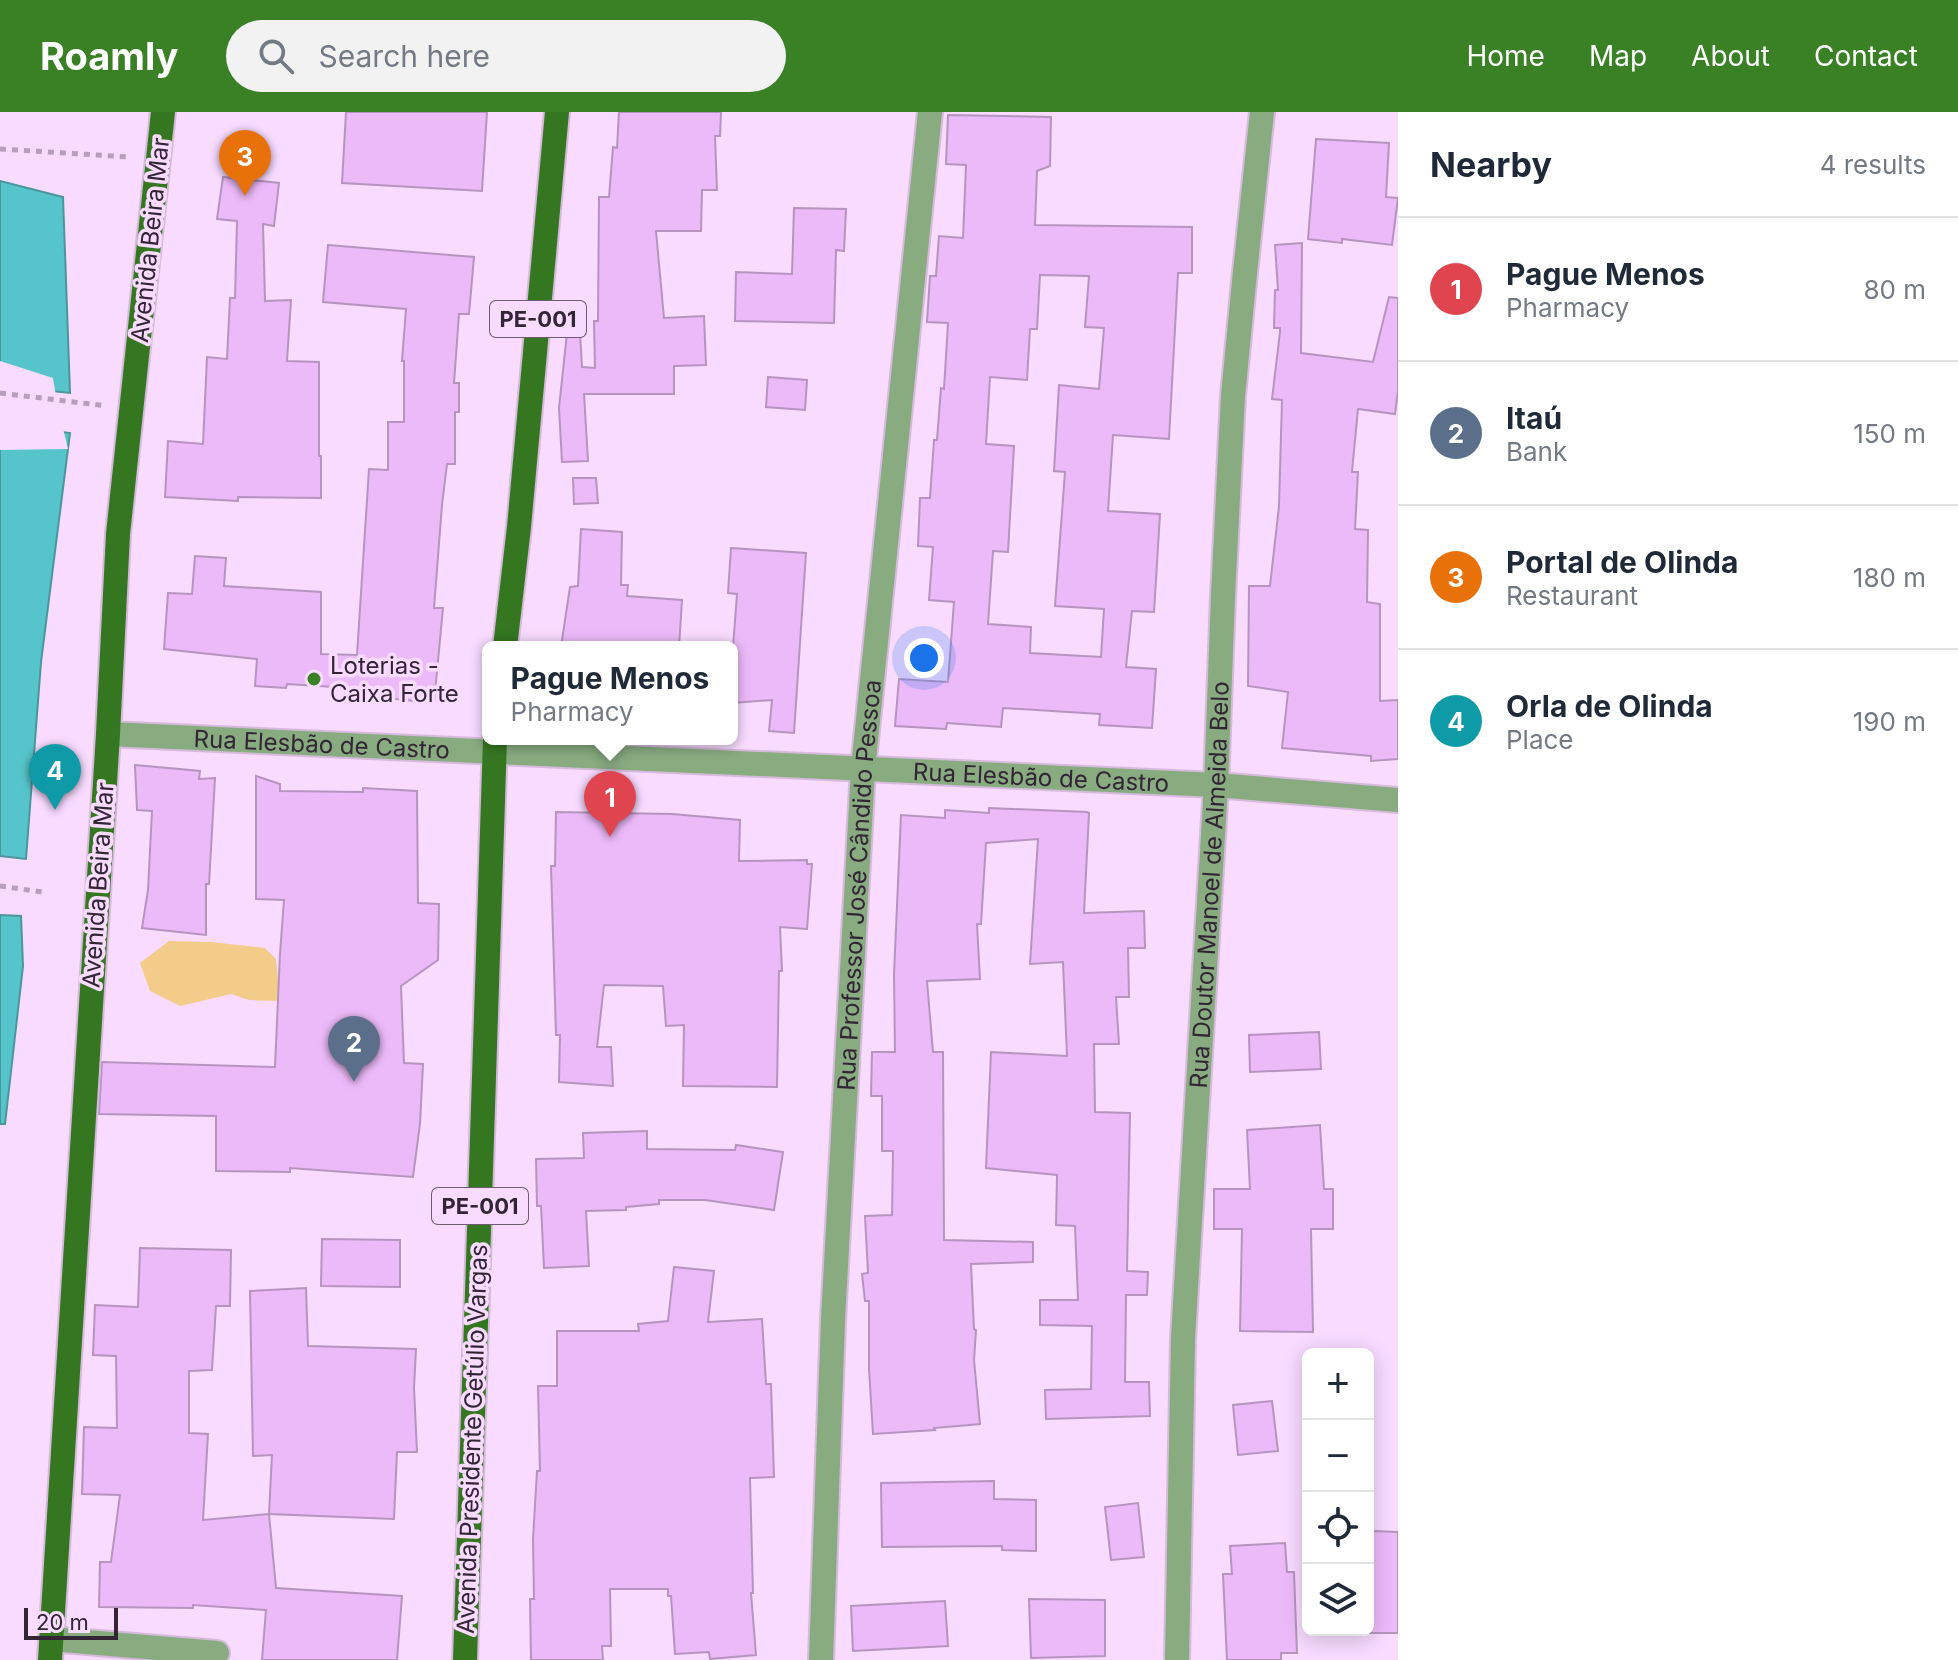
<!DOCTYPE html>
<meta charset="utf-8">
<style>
:root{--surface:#fff;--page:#f2f2f3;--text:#1f2937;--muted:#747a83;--line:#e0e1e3;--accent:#3a8126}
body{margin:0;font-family:Inter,sans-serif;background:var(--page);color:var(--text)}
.controls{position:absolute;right:24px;bottom:24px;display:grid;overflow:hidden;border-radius:12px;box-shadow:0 4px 20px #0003}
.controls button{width:72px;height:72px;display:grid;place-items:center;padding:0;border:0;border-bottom:2px solid var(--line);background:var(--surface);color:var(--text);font:40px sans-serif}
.scale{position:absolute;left:24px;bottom:20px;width:94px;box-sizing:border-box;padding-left:8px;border:4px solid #332536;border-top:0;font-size:22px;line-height:28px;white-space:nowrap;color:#332536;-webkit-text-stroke:6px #f8dbff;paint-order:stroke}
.you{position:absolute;left:924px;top:546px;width:28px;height:28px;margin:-20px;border:6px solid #fff;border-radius:50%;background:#1a73e8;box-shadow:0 0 0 12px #1a73e833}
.badge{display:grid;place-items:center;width:52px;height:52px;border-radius:50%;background:var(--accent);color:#fff;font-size:26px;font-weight:700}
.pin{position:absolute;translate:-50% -66px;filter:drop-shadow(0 2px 4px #0008)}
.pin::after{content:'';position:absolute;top:42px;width:28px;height:24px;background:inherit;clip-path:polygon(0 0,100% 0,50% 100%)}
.popup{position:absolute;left:482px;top:529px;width:256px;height:104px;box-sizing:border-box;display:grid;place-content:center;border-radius:12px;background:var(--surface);filter:drop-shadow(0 2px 6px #0005);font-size:26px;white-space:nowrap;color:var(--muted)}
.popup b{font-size:30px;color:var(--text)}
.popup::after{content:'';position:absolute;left:50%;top:100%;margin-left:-16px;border:16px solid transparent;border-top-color:var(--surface)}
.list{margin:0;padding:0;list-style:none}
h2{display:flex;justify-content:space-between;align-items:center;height:104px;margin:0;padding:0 32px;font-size:34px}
h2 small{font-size:26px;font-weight:400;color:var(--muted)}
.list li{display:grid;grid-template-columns:52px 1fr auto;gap:24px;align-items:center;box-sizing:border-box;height:144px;padding:0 32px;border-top:2px solid var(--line)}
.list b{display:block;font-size:30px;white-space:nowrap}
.list p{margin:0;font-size:26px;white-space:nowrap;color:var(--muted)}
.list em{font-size:26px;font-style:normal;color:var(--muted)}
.icon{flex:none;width:44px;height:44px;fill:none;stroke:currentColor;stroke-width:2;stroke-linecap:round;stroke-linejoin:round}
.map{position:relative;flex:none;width:1398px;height:1548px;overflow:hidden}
header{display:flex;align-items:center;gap:48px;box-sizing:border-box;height:112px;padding:0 40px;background:var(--accent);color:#fff}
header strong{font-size:38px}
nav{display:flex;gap:44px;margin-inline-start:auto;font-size:28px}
.search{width:560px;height:72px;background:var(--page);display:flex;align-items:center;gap:20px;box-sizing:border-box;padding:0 28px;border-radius:44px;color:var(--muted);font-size:30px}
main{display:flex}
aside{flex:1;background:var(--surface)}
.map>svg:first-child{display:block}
.green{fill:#f3cc8a}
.water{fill:#56c5cb;stroke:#4c959e;stroke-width:2}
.pier{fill:#f8dbff}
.building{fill:#edbaf9;stroke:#b694bf;stroke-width:2;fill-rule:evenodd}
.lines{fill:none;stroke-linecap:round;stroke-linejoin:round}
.minor-casing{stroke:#d5badb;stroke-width:28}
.major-casing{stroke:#d5badb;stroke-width:28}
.path{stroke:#b69ebc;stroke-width:5;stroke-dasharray:6 6;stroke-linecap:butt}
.minor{stroke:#88ab80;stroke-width:24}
.major{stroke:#357721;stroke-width:24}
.poi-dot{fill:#3a8126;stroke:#f8dbff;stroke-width:3}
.labels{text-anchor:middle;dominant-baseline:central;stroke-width:7;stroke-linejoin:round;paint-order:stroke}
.shield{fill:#f8dbff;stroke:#6e5c72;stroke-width:2}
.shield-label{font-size:22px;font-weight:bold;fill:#332536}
.street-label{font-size:24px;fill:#332536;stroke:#f8dbff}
.poi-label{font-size:24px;fill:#332536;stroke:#f8dbff;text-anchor:start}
</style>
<header>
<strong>Roamly</strong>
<div class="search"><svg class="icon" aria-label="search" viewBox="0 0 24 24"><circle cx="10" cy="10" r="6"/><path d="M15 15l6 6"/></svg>Search here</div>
<nav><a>Home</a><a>Map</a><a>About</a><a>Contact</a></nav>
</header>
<main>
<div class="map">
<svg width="1398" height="1548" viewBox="0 0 1398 1548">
<rect width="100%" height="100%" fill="#f8dbff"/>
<!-- green -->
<polygon class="green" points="169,829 210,830 265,836 276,847 280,889 249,888 231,882 180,894 150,879 140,851"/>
<!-- water -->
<g class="water">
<polygon points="0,69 63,85 70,281 0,274"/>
<polygon points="0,311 70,321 41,550 26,747 0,744"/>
<polygon points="0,803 21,804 23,854 5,1012 0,1012"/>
</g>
<!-- pier -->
<g class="pier">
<polygon points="0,249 53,266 56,284 0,278"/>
<polygon points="0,307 63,316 68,337 0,338"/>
</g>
<!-- building -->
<g class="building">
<polygon points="346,0 487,0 482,79 342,71"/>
<polygon points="619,0 721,0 720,24 715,24 717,78 702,78 701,119 656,119 664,206 704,204 706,253 674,254 674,282 584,282 588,349 562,350 559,296 567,221 580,221 582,255 595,256 594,209 598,209 599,85 609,85 613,35 617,36"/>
<path d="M948,3L1051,5L1050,54L1037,59L1035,113L1192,115V161H1178L1169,327L1113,323L1108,399L1160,402L1154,500L1132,499L1126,555L1156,557L1152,616L1099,613L1100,602L1003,596L1001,615L947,611L946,617L895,614L899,567L948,570L954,490L929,488L933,435L918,434L920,386H930L934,328H937L941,276L944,277L948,211L927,210L930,164H936L939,124L963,126L966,53L946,52ZM1040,163L1089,164L1085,215L1104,216L1099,277L1059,273L1054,359L1065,360L1055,494L1104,497L1101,545L1030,541L1031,515L988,512L993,439L1008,440L1014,334L986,332L990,265L1027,268L1030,217H1037Z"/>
<polygon points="1316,27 1389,31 1386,85 1398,86 1392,133 1342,127 1342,131 1308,127"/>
<polygon points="223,65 279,71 274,114 263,112 265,189 291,188 287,249 319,250 319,344 321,344 321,386 238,385 238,389 165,385 168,329 203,332 207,245 227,247 230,186 235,186 237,109 217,107"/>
<polygon points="794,96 846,97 844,139 836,138 834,211 735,209 736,160 792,162"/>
<polygon points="1302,131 1301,241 1373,250 1389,185 1398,186 1398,278 1395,302 1358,297 1352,360 1358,360 1355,417 1368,418 1367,490 1380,492 1380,589 1398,588 1398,647 1371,649 1371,644 1282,636 1288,580 1248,574 1249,474 1270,474 1279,394 1282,288 1272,287 1280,220 1280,216 1274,216 1275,178 1278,178 1275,133"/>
<polygon points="328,133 474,145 469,202 459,202 454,271 459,271 459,300 455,300 455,352 447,352 442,393 434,496 443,496 434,591 366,584 366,577 287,572 286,576 255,574 257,547 164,537 168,481 192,482 195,444 226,446 224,474 321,480 321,542 357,543 369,357 388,358 388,310 404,310 404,249 402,249 406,197 323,190"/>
<polygon points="768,265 807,268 805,298 766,295"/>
<polygon points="573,366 596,366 598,391 574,392"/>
<polygon points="581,417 622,420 621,473 628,473 627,484 682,488 679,535 561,535 570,475 578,474"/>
<polygon points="731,436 806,441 794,621 769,619 772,588 732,591 732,549 737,482 728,481"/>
<polygon points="135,653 200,659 199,667 215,666 209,772 206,772 206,823 142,816 148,778 152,699 137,698"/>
<polygon points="256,664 280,672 280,679 363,680 363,676 417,679 418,791 439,792 438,848 401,874 404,951 423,952 420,1012 413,1065 290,1056 290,1060 216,1059 216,1004 99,1002 102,950 275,955 280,842 284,788 256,787"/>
<polygon points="989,696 1087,700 1089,701 1084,801 1144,799 1145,836 1128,836 1129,885 1116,885 1119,932 1094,932 1095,1000 1130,1001 1127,1159 1148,1160 1147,1183 1126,1183 1125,1270 1149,1270 1150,1304 1046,1307 1045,1278 1091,1277 1092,1214 1040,1213 1040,1188 1078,1188 1075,1114 1056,1113 1057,1063 986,1056 991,940 1067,944 1063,850 1030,852 1038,727 986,731 981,812 977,812 980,867 927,869 933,940 943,940 944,1128 1033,1130 1033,1150 971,1152 974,1217 976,1218 974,1248 980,1312 934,1316 935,1318 873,1322 869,1257 869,1189 865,1189 862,1162 868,1161 865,1104 892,1103 893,1039 882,1039 882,984 871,984 872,940 895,940 894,862 901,703 945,706 945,698 989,701"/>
<polygon points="556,700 672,702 740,708 739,749 807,748 807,752 812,752 807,817 780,815 782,859 779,859 777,975 683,974 684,913 666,914 663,874 604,873 597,935 611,935 613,974 559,970 560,923 556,923 551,754 555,754"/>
<polygon points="1319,920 1321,957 1250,960 1249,923"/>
<polygon points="1320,1013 1324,1077 1333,1077 1333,1117 1311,1117 1313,1220 1240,1219 1242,1117 1214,1117 1214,1077 1250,1077 1247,1018"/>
<polygon points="647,1019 647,1037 735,1038 736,1033 783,1040 774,1098 705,1088 659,1088 659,1092 626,1095 626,1098 586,1099 589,1154 544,1156 541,1094 537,1094 536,1047 584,1046 583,1021"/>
<polygon points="322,1127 400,1128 400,1175 321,1174"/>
<polygon points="140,1136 231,1138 230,1194 216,1194 212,1258 189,1259 189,1321 208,1322 203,1408 269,1402 276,1476 402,1484 397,1548 262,1548 266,1498 193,1493 193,1496 99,1495 100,1450 111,1450 120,1383 82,1382 84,1315 117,1316 116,1244 93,1243 95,1193 138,1195"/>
<polygon points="674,1155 714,1159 708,1210 762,1207 766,1272 771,1272 774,1365 750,1366 753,1481 751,1481 756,1543 710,1547 709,1540 675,1542 671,1484 668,1484 668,1477 610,1477 611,1534 602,1534 603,1548 531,1548 530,1487 534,1487 533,1427 537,1359 540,1359 538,1274 557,1274 557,1219 639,1219 638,1212 668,1209"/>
<polygon points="306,1176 308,1234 416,1237 414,1276 417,1340 397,1340 394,1407 269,1402 272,1343 253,1344 250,1179"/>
<polygon points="1272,1289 1278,1339 1238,1343 1233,1293"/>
<polygon points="994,1369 994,1387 1036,1388 1036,1439 1002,1438 1002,1434 882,1435 881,1371"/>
<polygon points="1138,1391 1144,1445 1111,1448 1105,1395"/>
<polygon points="1373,1419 1398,1420 1398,1521 1368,1521 1368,1471 1371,1472"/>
<polygon points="1285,1431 1287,1460 1294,1460 1297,1541 1281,1541 1281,1548 1227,1548 1223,1462 1232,1462 1230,1434"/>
<polygon points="1029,1487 1105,1488 1105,1544 1031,1546"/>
<polygon points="945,1489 948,1534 853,1539 851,1494"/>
</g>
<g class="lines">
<defs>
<g id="minor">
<path id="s1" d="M108,622L1216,673L1398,688"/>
<polyline points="51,1527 217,1541"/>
<path id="s2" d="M821,1548L833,1208L863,657L930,0"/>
<path id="s3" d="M1177,1548L1183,1226L1216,673L1223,484L1233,284L1244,170L1262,0"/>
</g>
<g id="major">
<polyline points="505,535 519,415 557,0"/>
<polyline points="50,1548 108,622 118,422 163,0"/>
<polyline points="465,1548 495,627"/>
</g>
</defs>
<!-- minor casing -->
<use href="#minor" class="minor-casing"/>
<!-- major casing -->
<use href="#major" class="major-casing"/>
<!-- path -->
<g class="path">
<polyline points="0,37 129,45"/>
<polyline points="0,281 107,294"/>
<polyline points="0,774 42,780"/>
</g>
<!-- minor -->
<use href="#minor" class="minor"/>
<!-- major -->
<use href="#major" class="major"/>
</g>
<!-- markers -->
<circle class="poi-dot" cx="314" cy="567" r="8"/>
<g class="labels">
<!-- shield labels -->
<g class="shield">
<rect x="490" y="189" width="96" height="36" rx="6"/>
<rect x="432" y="1076" width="96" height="36" rx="6"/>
</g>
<g class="shield-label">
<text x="538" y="207">PE-001</text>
<text x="480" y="1094">PE-001</text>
</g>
<!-- street labels -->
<g class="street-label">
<text transform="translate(150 128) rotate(-84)">Avenida Beira Mar</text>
<text stroke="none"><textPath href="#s1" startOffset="214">Rua Elesbão de Castro</textPath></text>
<text stroke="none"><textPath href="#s1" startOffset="934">Rua Elesbão de Castro</textPath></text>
<text transform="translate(98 773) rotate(-86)">Avenida Beira Mar</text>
<text stroke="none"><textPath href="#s2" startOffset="776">Rua Professor José Cândido Pessoa</textPath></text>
<text stroke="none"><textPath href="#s3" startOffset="776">Rua Doutor Manoel de Almeida Belo</textPath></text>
<text transform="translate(472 1327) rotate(-88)">Avenida Presidente Getúlio Vargas</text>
</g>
<!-- poi labels -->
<g class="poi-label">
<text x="330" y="553">Loterias -<tspan x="330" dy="28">Caixa Forte</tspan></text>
</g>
</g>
</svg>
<div class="controls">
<button>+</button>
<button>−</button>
<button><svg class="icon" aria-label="locate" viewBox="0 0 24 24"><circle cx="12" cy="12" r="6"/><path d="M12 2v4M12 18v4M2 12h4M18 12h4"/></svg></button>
<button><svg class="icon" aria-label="layers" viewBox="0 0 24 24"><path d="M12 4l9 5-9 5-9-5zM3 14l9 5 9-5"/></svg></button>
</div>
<div class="scale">20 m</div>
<div class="you"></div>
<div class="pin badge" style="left:610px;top:725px;background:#e0444e">1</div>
<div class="popup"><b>Pague Menos</b>Pharmacy</div>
<div class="pin badge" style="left:354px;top:970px;background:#5c6f8a">2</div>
<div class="pin badge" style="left:245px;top:84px;background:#e8710a">3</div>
<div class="pin badge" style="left:55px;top:698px;background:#0f9aa8">4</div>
</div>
<aside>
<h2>Nearby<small>4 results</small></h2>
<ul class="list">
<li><span class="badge" style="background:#e0444e">1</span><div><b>Pague Menos</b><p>Pharmacy</p></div><em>80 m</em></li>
<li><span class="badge" style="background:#5c6f8a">2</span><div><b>Itaú</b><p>Bank</p></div><em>150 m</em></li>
<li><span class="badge" style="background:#e8710a">3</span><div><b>Portal de Olinda</b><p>Restaurant</p></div><em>180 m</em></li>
<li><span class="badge" style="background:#0f9aa8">4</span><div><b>Orla de Olinda</b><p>Place</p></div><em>190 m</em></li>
</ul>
</aside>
</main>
